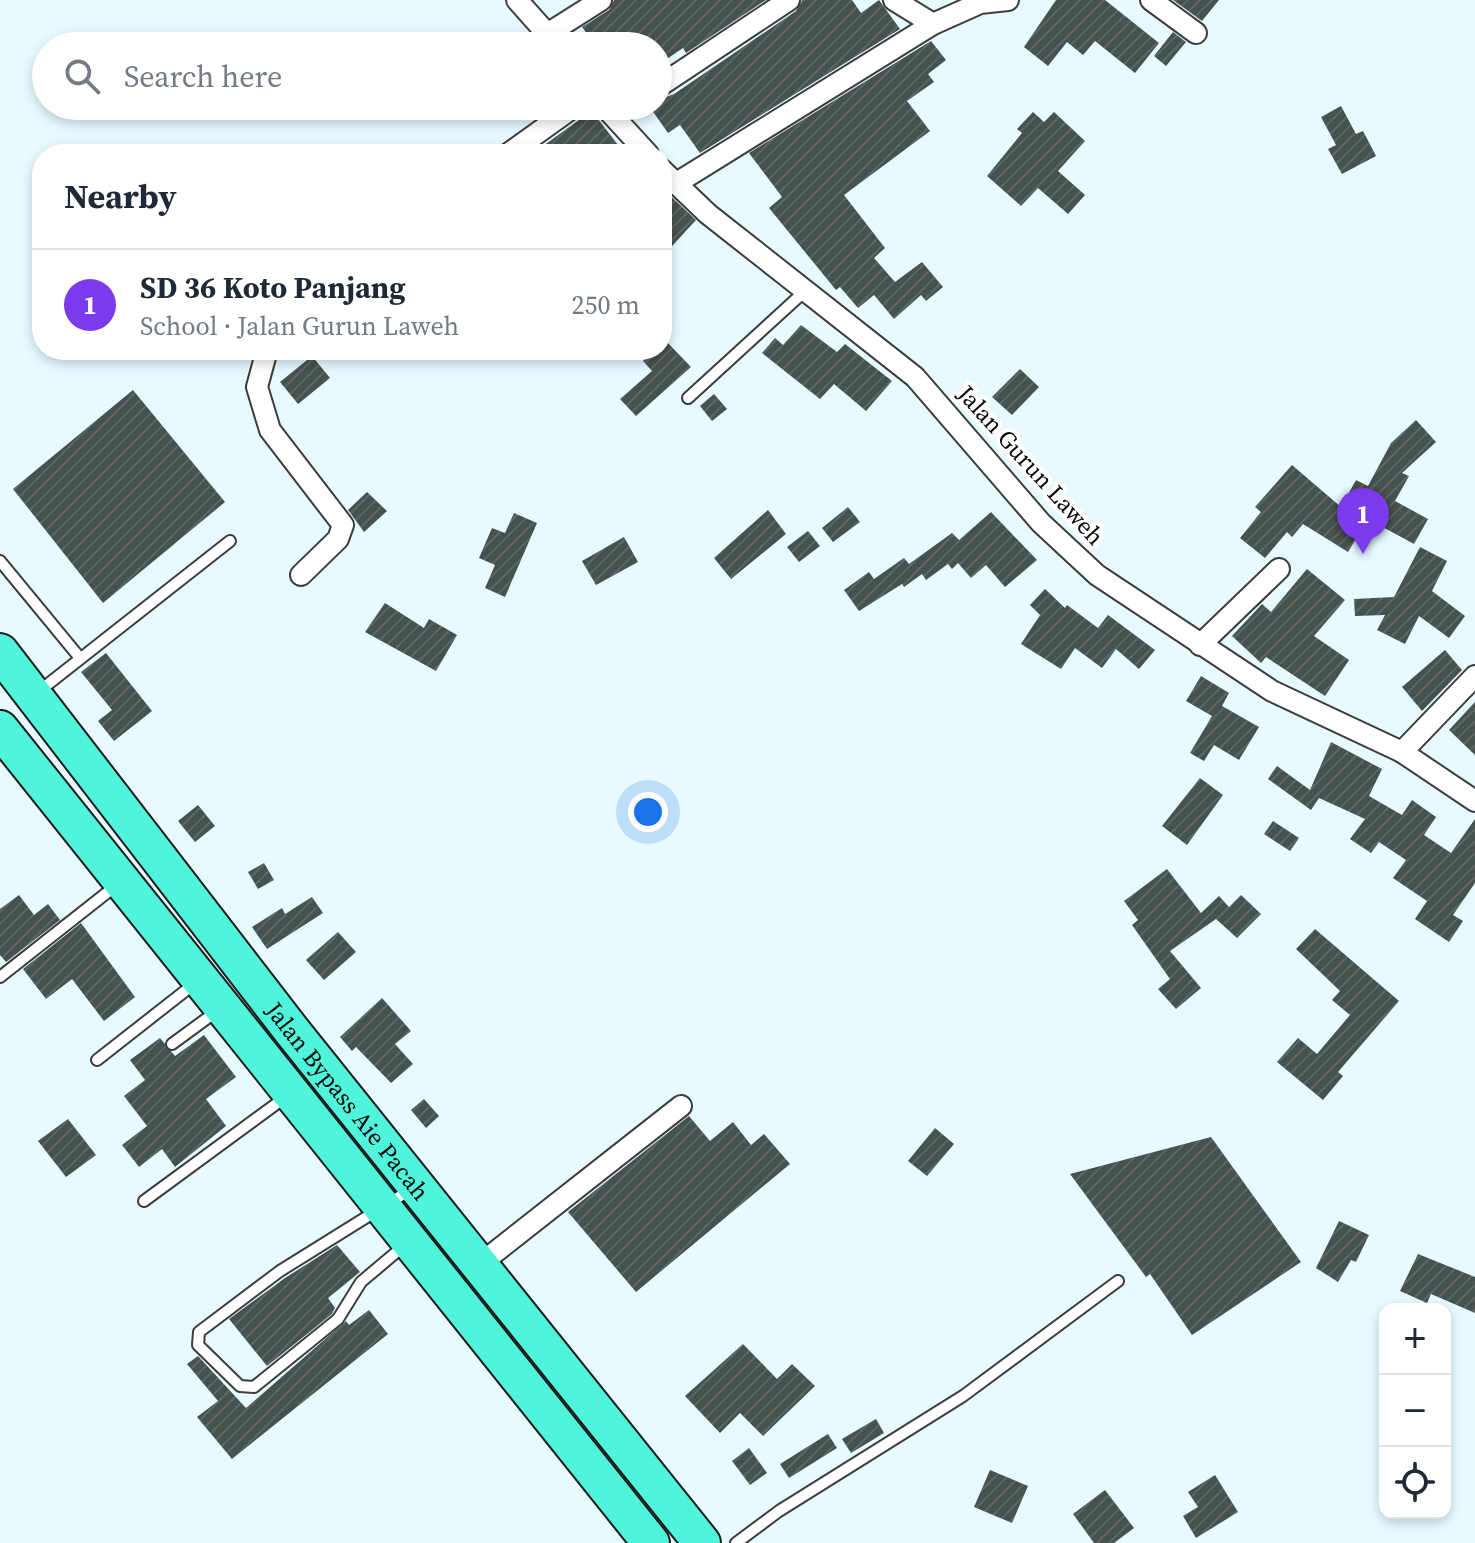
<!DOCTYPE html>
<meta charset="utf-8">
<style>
:root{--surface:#fff;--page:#f6f6f7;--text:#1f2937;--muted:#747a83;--line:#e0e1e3;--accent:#7c3aed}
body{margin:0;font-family:"Source Serif 4",serif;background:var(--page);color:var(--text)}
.controls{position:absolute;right:24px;bottom:24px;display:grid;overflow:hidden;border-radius:16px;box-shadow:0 4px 12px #0003}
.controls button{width:72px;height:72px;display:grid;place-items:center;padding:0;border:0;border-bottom:2px solid var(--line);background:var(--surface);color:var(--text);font:40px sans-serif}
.you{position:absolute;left:648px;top:812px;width:28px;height:28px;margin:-20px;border:6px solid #fff;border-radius:50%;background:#1a73e8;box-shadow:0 0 0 12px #1a73e833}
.badge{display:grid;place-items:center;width:52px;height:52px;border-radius:50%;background:var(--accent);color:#fff;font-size:26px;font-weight:700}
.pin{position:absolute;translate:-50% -66px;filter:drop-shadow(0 2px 4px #0008)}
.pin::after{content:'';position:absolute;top:42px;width:28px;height:24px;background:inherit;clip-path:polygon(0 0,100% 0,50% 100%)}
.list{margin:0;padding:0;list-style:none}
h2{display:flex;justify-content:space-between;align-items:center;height:104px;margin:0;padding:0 32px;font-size:34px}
h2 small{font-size:26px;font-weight:400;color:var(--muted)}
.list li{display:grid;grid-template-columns:52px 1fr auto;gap:24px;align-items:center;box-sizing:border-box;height:112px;padding:0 32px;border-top:2px solid var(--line)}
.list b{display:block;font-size:30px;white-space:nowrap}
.list p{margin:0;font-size:26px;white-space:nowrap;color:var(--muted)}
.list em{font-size:26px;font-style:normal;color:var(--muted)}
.icon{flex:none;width:44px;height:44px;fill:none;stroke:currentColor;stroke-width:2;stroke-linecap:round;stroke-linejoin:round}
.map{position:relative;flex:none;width:1475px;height:1543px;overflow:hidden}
.search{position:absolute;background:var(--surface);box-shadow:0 4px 12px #0003;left:32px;top:32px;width:640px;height:88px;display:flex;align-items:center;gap:20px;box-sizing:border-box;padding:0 28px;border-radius:44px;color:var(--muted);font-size:30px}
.panel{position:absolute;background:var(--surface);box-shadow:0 4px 12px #0003;left:32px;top:144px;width:640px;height:216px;border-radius:32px}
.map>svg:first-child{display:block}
.building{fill:url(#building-hatch)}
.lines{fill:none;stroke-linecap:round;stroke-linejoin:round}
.lane-casing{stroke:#3d3d3d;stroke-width:14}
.street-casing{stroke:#3d3d3d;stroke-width:24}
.highway-casing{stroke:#1b1b1b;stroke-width:40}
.lane{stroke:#fff;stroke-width:10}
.street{stroke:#fff;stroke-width:20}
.highway{stroke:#4ff4da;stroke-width:36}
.labels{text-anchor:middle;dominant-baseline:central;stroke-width:8;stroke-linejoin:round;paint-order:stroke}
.street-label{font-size:24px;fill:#0a0a0a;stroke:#fff}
</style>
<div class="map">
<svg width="1475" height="1543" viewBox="0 0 1475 1543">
<defs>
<pattern id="building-hatch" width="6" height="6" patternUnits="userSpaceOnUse" patternTransform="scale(2)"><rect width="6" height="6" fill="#46524f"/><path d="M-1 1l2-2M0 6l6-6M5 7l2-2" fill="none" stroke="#5c6664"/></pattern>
</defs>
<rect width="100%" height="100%" fill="#e6faff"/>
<!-- building -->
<g class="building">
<polygon points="614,0 766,0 686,53 683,48 658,65 658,46 596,46 582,27 609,10"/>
<polygon points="802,0 852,0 861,13 879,0 900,29 700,153 680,125 668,133 649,106 658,106 658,100 674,94 796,11"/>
<polygon points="1056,0 1105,0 1159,43 1135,73 1095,41 1083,55 1067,42 1048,66 1024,47"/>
<polygon points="1173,0 1219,0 1202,21"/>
<polygon points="1173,32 1186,42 1166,66 1154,56"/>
<polygon points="931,41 946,60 928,74 934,82 907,101 930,131 844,195 885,248 874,258 895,282 922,262 943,287 926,301 921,295 894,319 874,295 858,308 840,287 836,290 769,208 782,197 749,153"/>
<polygon points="588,106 625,154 532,154 583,117"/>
<polygon points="1341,106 1356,134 1363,131 1376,156 1342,174 1328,149 1336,145 1321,117"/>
<polygon points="1033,112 1044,122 1054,112 1085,141 1058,171 1085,195 1068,214 1038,188 1021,206 987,176 1022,133 1017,129"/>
<polygon points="662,188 696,220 662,257"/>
<polygon points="801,325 837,352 845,344 892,381 866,411 834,384 820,399 762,353 775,338 783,345"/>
<polygon points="665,340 691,367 636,416 620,399 652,371 643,361 654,350 662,350"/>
<polygon points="312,356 330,378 298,404 280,382"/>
<polygon points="1020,369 1039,387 1012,415 992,397"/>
<polygon points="133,390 225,502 103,603 13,489"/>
<polygon points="714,394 727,409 712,421 700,406"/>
<polygon points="1416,420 1436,442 1402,473 1409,476 1395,501 1428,519 1414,544 1368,519 1348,552 1303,524 1292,537 1287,532 1265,558 1240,538 1261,512 1255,507 1292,465 1341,507 1356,480 1368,486 1391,443"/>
<polygon points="367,492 387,511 364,532 348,510"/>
<polygon points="848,507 860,522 833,542 822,528"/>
<polygon points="768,510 786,534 731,579 714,558"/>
<polygon points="991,512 1037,560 1005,587 986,565 971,578 958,563 952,569 948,564 926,580 922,574 904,587 902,584 859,611 844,590 869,572 874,579 904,558 909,564 952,533 959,540"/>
<polygon points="514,513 537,523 505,597 485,588 495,565 479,558 492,528 505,533"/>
<polygon points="808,531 820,546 799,562 787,547"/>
<polygon points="624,537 638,562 596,585 582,561"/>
<polygon points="1420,547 1447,561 1432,591 1465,616 1449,638 1419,616 1405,644 1377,630 1385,615 1355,616 1354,599 1394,597"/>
<polygon points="1307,569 1345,600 1314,636 1349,660 1325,696 1266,657 1261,663 1232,636 1262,604 1271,612"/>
<polygon points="1045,589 1065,608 1067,605 1098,628 1108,615 1155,650 1139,669 1116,649 1102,668 1075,648 1061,669 1021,644 1040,615 1030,605"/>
<polygon points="385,603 424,628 429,619 457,635 436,671 365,632"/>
<polygon points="1445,650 1462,670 1422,711 1402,687"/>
<polygon points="106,653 152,711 114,741 98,721 112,710 81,672"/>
<polygon points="1201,676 1229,693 1222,706 1259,727 1239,760 1214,745 1204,761 1190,753 1212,716 1186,701"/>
<polygon points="1475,702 1475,755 1449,730"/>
<polygon points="1331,742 1382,769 1369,796 1402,815 1412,800 1436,817 1424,835 1451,853 1475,819 1475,883 1453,915 1463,921 1449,942 1415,919 1427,901 1393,878 1406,860 1379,842 1371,853 1350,839 1365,819 1319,798 1311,810 1268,779 1277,766 1310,790"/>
<polygon points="1200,778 1223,795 1187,845 1162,826"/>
<polygon points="198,805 215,826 195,842 178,821"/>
<polygon points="1273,821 1299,838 1290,851 1264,834"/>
<polygon points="264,863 274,880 258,889 248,872"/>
<polygon points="1167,869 1201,913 1219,896 1229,907 1241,895 1261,914 1237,938 1216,919 1170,951 1201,988 1176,1009 1158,989 1170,979 1132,925 1138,920 1124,901"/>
<polygon points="19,895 34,915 48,904 60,920 6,962 0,955 0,909"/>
<polygon points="312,897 323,913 267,949 252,927 282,908 285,914"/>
<polygon points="81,923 135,997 104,1021 72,979 46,999 23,969"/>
<polygon points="1315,929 1399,1001 1338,1072 1343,1076 1323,1100 1277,1062 1298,1038 1317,1054 1350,1015 1332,1000 1340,991 1296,949"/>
<polygon points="338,932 356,952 324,980 306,960"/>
<polygon points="382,998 411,1031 395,1044 413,1064 391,1083 356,1047 352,1051 340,1037"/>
<polygon points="204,1035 236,1077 206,1099 226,1126 175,1167 162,1149 139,1167 122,1145 147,1126 124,1096 145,1080 130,1060 160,1038 175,1056"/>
<polygon points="424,1099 439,1116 426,1128 411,1110"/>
<polygon points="689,1116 710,1141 733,1122 751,1145 764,1134 790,1164 636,1292 568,1212"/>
<polygon points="68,1119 96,1155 66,1177 38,1141"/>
<polygon points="935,1128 954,1144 927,1176 908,1161"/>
<polygon points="1211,1137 1301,1262 1192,1335 1150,1274 1146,1277 1070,1174"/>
<polygon points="1339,1221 1369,1235 1356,1262 1351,1260 1338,1282 1316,1268"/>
<polygon points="337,1245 360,1272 328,1298 335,1308 332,1314 267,1366 229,1319 285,1278"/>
<polygon points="1418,1254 1475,1277 1475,1313 1431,1294 1427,1303 1400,1291"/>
<polygon points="369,1310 388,1334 232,1459 197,1417 218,1401 187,1364 198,1356 246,1408 346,1321 349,1325"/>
<polygon points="743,1344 777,1379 792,1364 815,1386 763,1436 740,1413 720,1433 685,1396"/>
<polygon points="876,1419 884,1433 851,1453 842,1439"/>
<polygon points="828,1434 837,1448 789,1478 780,1464"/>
<polygon points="749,1448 767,1473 750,1485 732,1461"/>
<polygon points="990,1470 1028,1486 1012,1523 974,1507"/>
<polygon points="1215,1475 1238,1512 1196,1538 1183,1516 1198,1507 1188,1492"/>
<polygon points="1105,1490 1134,1528 1114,1543 1094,1543 1073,1514"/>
</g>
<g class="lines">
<defs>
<g id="lane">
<polyline points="688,398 805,291"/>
<polyline points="0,561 80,658"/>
<polyline points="38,692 230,541"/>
<polyline points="0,977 118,884"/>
<polyline points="172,1044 217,1011"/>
<polyline points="97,1060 194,984"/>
<polyline points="144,1201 287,1096"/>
<polyline points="406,1244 361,1282 338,1319 254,1387 240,1386 198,1345 199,1332 280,1271 410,1190"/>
<polyline points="736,1543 779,1511 963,1396 1118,1281"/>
</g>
<g id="street">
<polyline points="517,0 558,46"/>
<polyline points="894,0 933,24"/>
<polyline points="1151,0 1196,33"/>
<polyline points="549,33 601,0"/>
<polyline points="658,87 789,0"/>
<polyline points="604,106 648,154"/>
<polyline points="508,154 575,106"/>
<polyline points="662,170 708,214 915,377 1041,523 1097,575 1272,691 1402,752 1475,801"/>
<polyline points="675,184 933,24 980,3 1008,0"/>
<polyline points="267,350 257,387 270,430 343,525 338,539 301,575"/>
<polyline points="1200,645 1279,569"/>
<polyline points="1402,752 1475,676"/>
<polyline points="480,1264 681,1106"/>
</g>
<g id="highway">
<path id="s1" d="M0,652L292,1031L702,1543"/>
<polyline points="0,729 651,1543"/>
</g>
</defs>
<!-- lane casing -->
<use href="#lane" class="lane-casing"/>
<!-- street casing -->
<use href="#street" class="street-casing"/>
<!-- highway casing -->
<use href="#highway" class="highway-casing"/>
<!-- lane -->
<use href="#lane" class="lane"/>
<!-- street -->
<use href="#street" class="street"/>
<!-- highway -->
<use href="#highway" class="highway"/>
</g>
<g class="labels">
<!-- street labels -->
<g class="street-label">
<text transform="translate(1031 465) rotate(48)">Jalan Gurun Laweh</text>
<text stroke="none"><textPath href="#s1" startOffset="568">Jalan Bypass Aie Pacah</textPath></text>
</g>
</g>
</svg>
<div class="controls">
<button>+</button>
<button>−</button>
<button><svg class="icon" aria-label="locate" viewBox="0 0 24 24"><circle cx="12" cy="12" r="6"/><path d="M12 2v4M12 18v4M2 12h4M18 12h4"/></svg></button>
</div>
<div class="you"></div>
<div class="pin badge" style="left:1363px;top:554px">1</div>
<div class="search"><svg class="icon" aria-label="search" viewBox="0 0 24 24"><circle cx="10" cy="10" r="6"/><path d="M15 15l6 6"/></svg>Search here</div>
<section class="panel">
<h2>Nearby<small></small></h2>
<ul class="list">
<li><span class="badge">1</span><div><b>SD 36 Koto Panjang</b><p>School · Jalan Gurun Laweh</p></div><em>250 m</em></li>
</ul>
</section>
</div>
